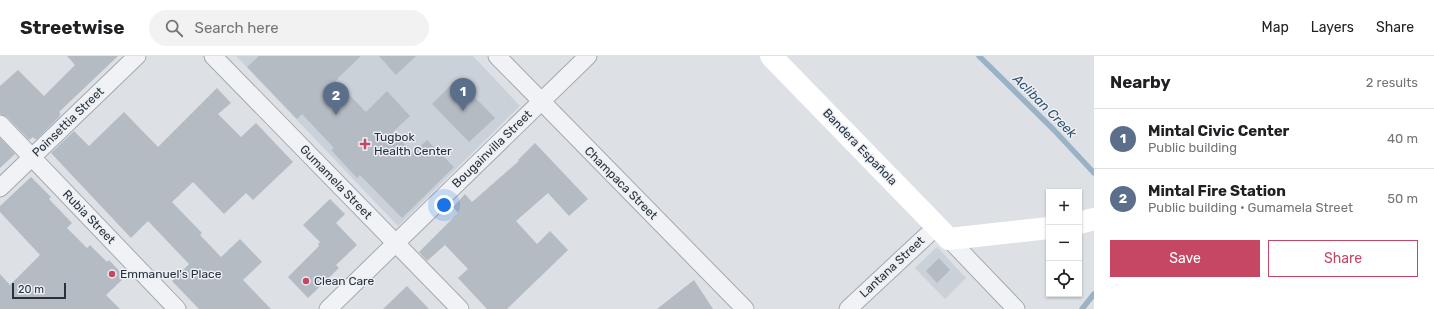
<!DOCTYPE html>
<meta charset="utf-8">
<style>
:root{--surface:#fff;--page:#f2f2f2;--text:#202124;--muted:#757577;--line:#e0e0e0;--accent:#c64764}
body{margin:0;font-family:Rubik,sans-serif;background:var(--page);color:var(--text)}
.controls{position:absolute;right:12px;bottom:12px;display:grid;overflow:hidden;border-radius:0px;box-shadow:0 1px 3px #0004}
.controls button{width:36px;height:36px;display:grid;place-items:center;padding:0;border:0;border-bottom:1px solid var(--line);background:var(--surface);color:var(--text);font:20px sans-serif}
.scale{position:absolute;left:12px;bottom:10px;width:54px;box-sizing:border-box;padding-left:4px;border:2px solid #27313c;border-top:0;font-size:11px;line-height:14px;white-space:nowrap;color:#27313c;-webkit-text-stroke:3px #ecf0f4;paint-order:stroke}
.you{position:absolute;left:444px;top:149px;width:14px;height:14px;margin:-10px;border:3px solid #fff;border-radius:50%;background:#1a73e8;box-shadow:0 0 0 6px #1a73e833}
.badge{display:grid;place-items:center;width:26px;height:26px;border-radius:50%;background:var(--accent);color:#fff;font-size:13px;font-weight:700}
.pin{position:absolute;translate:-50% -33px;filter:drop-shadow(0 1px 2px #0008)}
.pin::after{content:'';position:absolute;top:21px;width:14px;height:12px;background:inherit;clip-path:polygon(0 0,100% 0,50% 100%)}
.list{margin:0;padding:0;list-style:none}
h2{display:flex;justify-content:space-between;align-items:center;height:52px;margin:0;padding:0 16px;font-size:17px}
h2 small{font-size:13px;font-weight:400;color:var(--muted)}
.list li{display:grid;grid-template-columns:26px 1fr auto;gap:12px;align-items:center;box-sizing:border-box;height:60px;padding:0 16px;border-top:1px solid var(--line)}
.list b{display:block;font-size:15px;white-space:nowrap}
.list p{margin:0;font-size:13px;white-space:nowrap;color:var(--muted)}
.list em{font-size:13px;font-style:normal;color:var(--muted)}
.actions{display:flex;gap:8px;padding:12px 16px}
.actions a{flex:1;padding:9px 0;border:1px solid var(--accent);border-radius:0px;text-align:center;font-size:14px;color:var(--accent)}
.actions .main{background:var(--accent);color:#fff}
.icon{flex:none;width:22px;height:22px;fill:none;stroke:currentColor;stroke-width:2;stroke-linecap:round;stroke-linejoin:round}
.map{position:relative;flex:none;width:1094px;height:253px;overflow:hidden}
header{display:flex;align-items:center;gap:24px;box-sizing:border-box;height:56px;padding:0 20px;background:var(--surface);border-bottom:1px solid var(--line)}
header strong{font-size:19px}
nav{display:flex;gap:22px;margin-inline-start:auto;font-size:14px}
.search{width:280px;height:36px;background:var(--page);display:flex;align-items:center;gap:10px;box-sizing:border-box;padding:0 14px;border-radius:22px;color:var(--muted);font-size:15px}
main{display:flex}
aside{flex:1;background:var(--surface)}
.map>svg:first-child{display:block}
.built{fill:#cbd1d8}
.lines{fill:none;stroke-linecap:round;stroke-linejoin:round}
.stream{stroke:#99b2c5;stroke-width:5.5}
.building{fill:#b5bbc3}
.street-casing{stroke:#a3a9b0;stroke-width:19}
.street{stroke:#f0f2f5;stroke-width:17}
.secondary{stroke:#fff;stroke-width:22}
.poi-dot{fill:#c64764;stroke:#ecf0f4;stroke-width:1.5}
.labels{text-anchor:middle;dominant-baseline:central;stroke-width:3;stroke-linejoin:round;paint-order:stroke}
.street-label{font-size:12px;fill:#27313c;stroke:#ecf0f4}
.poi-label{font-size:12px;fill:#27313c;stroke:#ecf0f4;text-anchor:start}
.water-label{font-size:13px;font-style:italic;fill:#34526e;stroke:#ecf0f4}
</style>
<header>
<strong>Streetwise</strong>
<div class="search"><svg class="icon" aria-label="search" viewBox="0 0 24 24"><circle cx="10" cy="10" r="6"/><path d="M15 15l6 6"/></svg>Search here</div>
<nav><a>Map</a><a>Layers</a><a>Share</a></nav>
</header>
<main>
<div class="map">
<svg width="1094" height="253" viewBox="0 0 1094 253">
<rect width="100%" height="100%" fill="#dde1e6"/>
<!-- built -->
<g class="built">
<polygon points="236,0 473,0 520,50 398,170"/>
<polygon points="937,191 966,222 945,243 915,212"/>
</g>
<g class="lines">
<!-- stream -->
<g class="stream">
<polyline points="979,0 1054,74 1094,117"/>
<polyline points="1082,253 1094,238"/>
</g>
</g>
<!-- building -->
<g class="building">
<polygon points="67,0 118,0 59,56 61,58 59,59 60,60 37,83 35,83 33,81 29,84 7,61 0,58 0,30 18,14 44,40 75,9"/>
<polygon points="259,0 361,0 338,22 338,23 336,25 366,56 387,35 410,60 393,76 413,97 427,84 454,111 402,162 360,119 357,122 331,94 334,92 302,58 297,63 247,11"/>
<polygon points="379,0 416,0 396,19"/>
<polygon points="457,23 495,62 469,86 432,48"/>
<polygon points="217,32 231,47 218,58 241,81 256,67 293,106 253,144 246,137 224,158 193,126 172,146 202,177 200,179 221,201 240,183 262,206 243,224 271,253 199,253 172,225 189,208 148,165 131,182 51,97 74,75 89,90 124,56 158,91"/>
<polygon points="0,82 15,98 0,112"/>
<polygon points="535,87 588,143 569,160 548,137 516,165 537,188 550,175 568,194 507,253 487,253 458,222 468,213 445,189 427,205 419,196 458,157 453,151 465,138 472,146 519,105 518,104"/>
<polygon points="31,121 51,141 49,143 72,167 67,172 87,192 90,189 107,206 109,204 125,221 106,239 120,253 0,253 0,218 10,229 40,199 0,156 0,150"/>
<polygon points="330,143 345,158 336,167 357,189 336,209 339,212 308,242 288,221 319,190 318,188 320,186 303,169"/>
<polygon points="939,202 950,214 937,227 926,215"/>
<polygon points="694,224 713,253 657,253"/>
<polygon points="407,230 429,253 383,253"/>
</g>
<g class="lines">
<defs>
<g id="street">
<polyline points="213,0 460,253"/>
<polyline points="497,0 745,253"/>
<polyline points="0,68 177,253"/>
<polyline points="0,132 137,0"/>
<polyline points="949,183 1016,253"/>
<polyline points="328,253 588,0"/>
<polyline points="848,253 937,170"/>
</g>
</defs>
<!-- street casing -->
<use href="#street" class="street-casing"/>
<!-- street -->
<use href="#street" class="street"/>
<!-- secondary -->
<g class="secondary">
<polyline points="771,0 949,183 1049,172"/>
<polyline points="1079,167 1094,163"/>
</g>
</g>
<!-- markers -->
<g class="poi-dot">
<path d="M363 82h4v4h4v4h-4v4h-4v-4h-4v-4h4z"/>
<circle cx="112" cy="218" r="4"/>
<circle cx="306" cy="225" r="4"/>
</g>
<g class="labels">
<!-- street labels -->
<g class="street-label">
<text transform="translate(68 66) rotate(-44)">Poinsettia Street</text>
<text transform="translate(860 91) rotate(46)">Bandera Española</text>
<text transform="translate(492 93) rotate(-44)">Bougainvilla Street</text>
<text transform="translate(336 126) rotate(46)">Gumamela Street</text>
<text transform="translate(621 127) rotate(45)">Champaca Street</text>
<text transform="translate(89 161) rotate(46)">Rubia Street</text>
<text transform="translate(892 211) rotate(-43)">Lantana Street</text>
</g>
<!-- poi labels -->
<g class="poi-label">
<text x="374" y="81">Tugbok<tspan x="374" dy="14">Health Center</tspan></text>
<text x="120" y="218">Emmanuel's Place</text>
<text x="314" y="225">Clean Care</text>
</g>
<!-- water labels -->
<g class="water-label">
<text transform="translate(1045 50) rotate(45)">Acliban Creek</text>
</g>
</g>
</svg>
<div class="controls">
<button>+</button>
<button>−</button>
<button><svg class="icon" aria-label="locate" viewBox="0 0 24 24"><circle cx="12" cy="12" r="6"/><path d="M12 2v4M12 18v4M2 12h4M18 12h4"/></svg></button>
</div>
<div class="scale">20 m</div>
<div class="you"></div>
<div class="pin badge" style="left:463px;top:55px;background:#5c6f8a">1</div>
<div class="pin badge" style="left:336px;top:59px;background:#5c6f8a">2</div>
</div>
<aside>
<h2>Nearby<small>2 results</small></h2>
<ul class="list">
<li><span class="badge" style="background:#5c6f8a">1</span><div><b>Mintal Civic Center</b><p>Public building</p></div><em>40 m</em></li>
<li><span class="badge" style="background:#5c6f8a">2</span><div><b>Mintal Fire Station</b><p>Public building · Gumamela Street</p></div><em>50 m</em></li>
</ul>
<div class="actions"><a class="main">Save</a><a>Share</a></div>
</aside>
</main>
